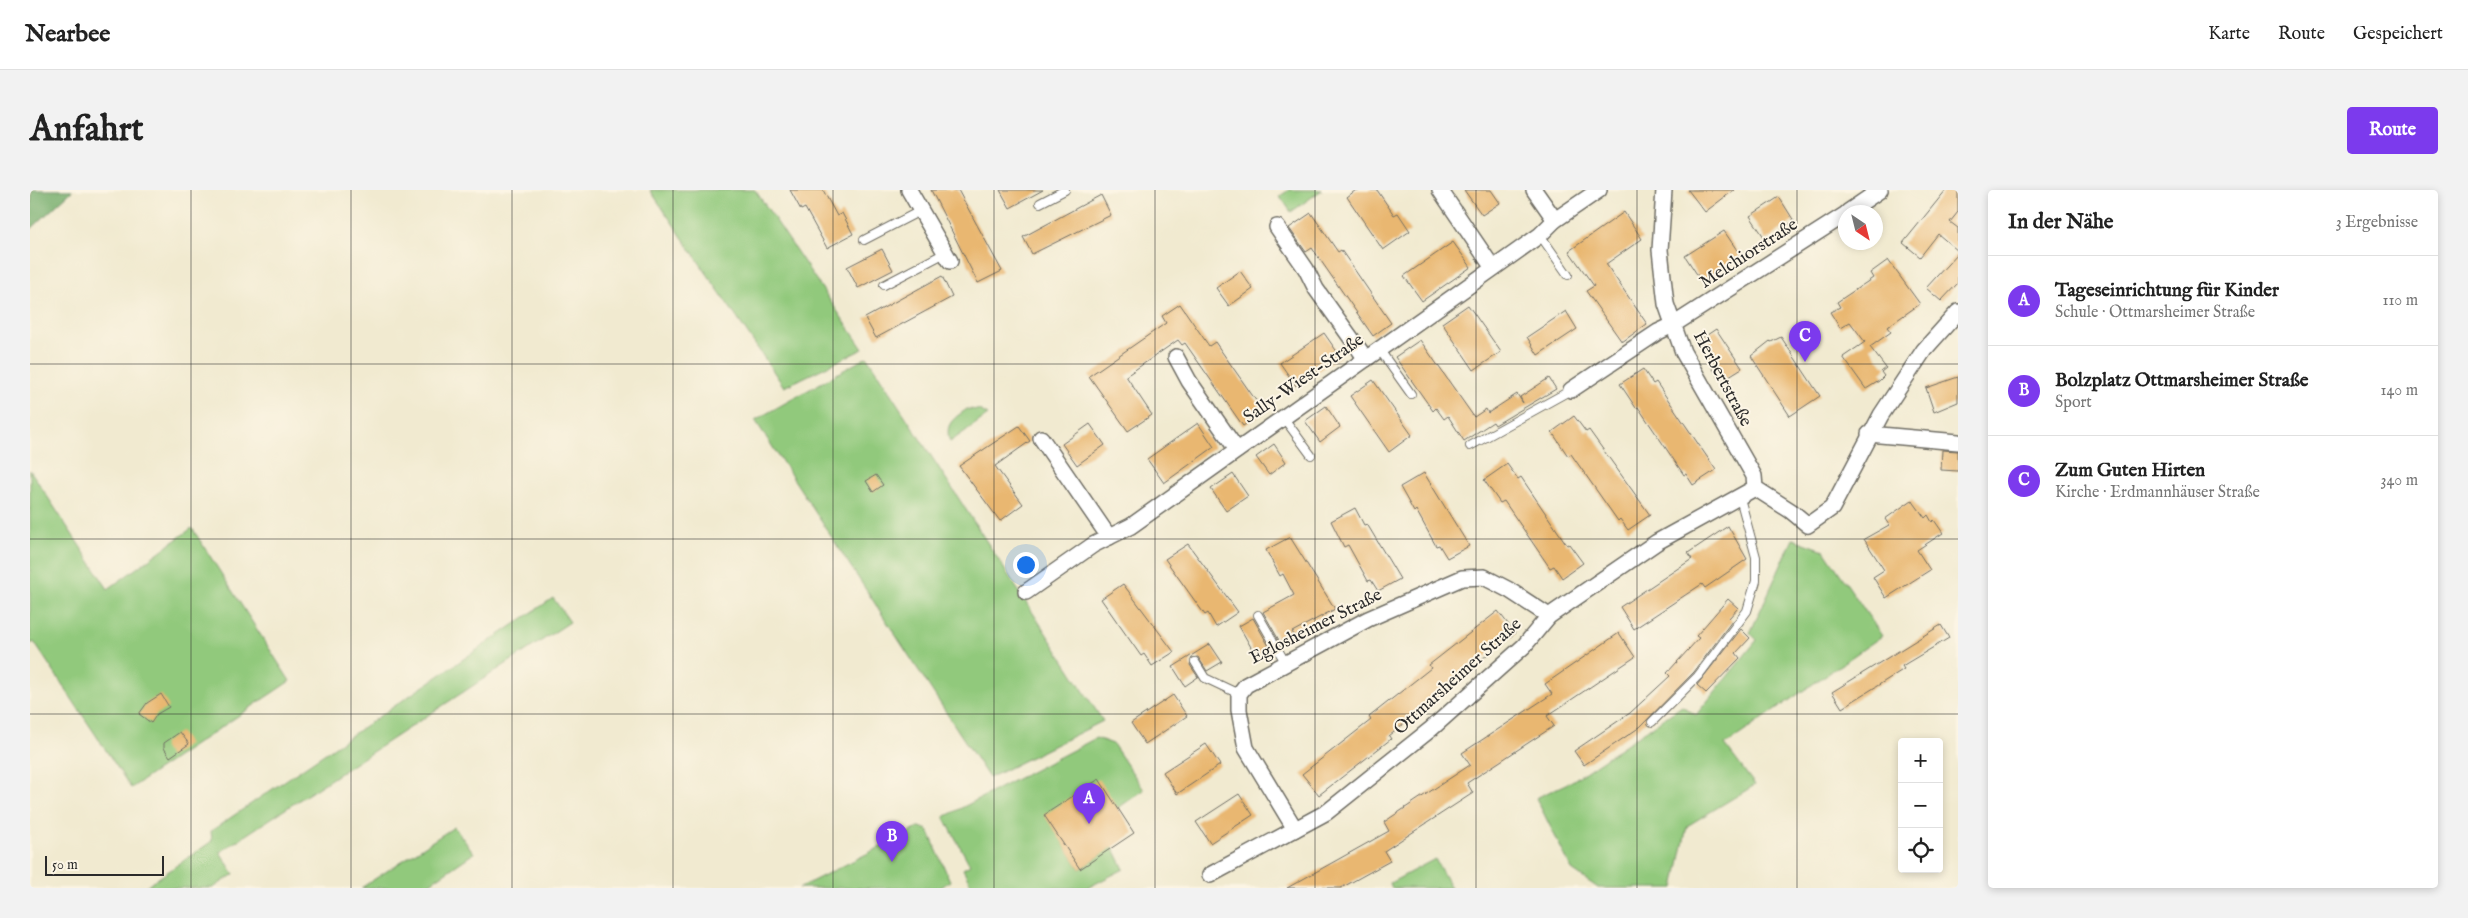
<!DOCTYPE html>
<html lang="de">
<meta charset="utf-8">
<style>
:root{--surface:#fff;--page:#f2f2f2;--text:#222;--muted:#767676;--line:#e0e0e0;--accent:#7c3aed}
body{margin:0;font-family:"IM FELL English",serif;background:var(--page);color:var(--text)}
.controls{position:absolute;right:15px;bottom:15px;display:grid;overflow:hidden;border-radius:5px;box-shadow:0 2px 8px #0003}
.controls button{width:45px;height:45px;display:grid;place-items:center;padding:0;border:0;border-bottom:1px solid var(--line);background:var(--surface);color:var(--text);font:25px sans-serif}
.compass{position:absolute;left:1808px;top:15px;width:45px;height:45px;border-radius:50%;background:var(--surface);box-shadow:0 2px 8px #0003;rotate:145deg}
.scale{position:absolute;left:15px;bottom:12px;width:119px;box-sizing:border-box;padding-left:5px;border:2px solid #2b2b2b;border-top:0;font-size:14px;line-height:18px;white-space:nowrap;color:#2b2b2b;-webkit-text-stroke:4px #fcf5e5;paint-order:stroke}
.you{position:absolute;left:995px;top:374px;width:18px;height:18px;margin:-12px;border:4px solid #fff;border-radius:50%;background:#1a73e8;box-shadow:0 0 0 8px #1a73e833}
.badge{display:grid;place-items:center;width:32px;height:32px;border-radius:50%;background:var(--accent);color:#fff;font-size:16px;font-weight:700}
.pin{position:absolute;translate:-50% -41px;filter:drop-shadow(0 1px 2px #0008)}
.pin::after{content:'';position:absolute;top:26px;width:18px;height:15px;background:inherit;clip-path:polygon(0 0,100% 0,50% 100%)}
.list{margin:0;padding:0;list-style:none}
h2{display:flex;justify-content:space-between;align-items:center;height:65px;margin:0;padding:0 20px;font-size:21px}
h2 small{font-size:16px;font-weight:400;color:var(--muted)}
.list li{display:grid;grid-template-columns:32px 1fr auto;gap:15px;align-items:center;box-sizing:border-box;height:90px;padding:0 20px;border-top:1px solid var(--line)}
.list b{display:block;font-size:19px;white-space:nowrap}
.list p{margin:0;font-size:16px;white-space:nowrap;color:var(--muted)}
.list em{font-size:16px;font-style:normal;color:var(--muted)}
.icon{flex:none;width:28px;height:28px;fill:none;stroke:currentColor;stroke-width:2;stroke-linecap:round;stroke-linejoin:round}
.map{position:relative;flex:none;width:1928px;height:698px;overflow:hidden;border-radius:5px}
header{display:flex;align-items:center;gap:30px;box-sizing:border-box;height:70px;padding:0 25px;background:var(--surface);border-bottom:1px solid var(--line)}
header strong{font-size:24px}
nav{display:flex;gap:28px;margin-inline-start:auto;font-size:18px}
.intro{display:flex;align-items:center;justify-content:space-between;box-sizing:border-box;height:120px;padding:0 30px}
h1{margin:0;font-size:35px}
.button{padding:12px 22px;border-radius:5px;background:var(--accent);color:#fff;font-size:18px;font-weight:700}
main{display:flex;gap:30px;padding:0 30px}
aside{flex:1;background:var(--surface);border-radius:5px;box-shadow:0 2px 8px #0003}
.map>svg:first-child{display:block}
.green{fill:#91c97c;stroke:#5e7a54}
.forest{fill:#74ad6c;stroke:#506c4c}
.building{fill:#e9b771}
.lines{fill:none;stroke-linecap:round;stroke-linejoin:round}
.service-casing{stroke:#706e65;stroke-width:10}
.minor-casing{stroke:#706e65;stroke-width:18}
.service{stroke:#fff;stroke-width:8}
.minor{stroke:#fff;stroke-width:15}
.grid{fill:none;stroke:#2b2b2b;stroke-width:1;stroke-opacity:0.55}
.labels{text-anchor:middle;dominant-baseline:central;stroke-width:4;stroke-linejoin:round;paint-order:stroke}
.street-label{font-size:18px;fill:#2b2b2b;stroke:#fcf5e5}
</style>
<header>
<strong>Nearbee</strong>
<nav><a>Karte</a><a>Route</a><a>Gespeichert</a></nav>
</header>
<div class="intro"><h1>Anfahrt</h1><a class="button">Route</a></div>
<main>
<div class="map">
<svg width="1928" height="698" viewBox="0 0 1928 698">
<rect width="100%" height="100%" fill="#fcf5e5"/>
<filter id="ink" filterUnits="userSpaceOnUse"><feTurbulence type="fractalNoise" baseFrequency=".02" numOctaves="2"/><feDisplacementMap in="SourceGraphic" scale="10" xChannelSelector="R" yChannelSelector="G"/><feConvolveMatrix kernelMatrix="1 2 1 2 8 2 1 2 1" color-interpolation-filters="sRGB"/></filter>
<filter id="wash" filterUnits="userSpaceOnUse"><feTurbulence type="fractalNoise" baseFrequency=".0096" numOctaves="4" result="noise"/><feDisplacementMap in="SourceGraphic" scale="20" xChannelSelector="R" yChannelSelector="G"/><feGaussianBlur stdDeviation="1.12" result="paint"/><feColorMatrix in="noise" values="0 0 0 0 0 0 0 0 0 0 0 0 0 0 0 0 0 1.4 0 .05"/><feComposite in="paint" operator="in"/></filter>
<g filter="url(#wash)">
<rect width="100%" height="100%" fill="#f1ead0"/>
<!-- green -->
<g class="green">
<polygon points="620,0 725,0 833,159 754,197"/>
<polygon points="1259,0 1292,0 1261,22 1250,6"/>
<polygon points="837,167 1073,531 959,588 725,230"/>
<path d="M937,219L949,220L958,225L920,252C914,234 923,229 937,219Z"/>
<polygon points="0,280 78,399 162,338 260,491 101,598 4,452 0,454"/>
<polygon points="1763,349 1794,360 1852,446 1695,555 1725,595 1657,636 1644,698 1568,698 1542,680 1506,608 1542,591 1652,516 1666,525 1727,450 1720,443"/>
<polygon points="523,408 540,432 190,662 204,684 183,698 114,698 182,651 181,641"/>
<polygon points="1066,548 1083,554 1114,600 1088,618 1015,625 1050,679 1083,657 1094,679 1057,698 943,698 933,679 940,675 914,627"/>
<polygon points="424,637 444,663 393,698 331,698"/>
<polygon points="890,637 898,640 920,691 910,698 769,698"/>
<polygon points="1405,669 1421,698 1362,698 1360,693"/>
</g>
<!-- forest -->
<polygon class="forest" points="2,0 43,0 0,40"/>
<g id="blocks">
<!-- building -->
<g class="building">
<polygon points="760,0 793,0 807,26 812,23 823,44 797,58 775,18 771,20"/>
<polygon points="901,0 928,0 972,81 948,93"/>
<polygon points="970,0 1013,0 980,18"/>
<polygon points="1326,0 1347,0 1364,25 1368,23 1380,41 1353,60 1317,7"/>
<polygon points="1434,0 1461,0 1470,13 1452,25"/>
<polygon points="1658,0 1704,0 1675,22"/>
<polygon points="1916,0 1928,0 1928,22 1920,32 1928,38 1928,61 1908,44 1890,67 1873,53"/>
<polygon points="1071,5 1081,25 1002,64 993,47"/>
<polygon points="1749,7 1764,31 1736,50 1720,26"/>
<polygon points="1594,22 1612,49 1576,74 1617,134 1592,152 1556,101 1564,96 1539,61"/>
<polygon points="1281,23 1308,62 1311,60 1361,133 1343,146 1282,58 1276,62 1259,38"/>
<polygon points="1694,41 1711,66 1672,92 1655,66"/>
<polygon points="1423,52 1441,77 1392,111 1374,86"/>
<polygon points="852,59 863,80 828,98 817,77"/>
<polygon points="1928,63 1928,93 1911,111 1896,98"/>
<polygon points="1858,70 1890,114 1857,137 1861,142 1840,157 1856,178 1851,182 1854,186 1849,191 1836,199 1813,167 1835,152 1820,132 1810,138 1800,122 1810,117 1807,112 1843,88 1840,83"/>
<polygon points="1210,81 1223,99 1199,116 1186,98"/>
<polygon points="912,86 922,107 846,148 835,128"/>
<polygon points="1150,114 1179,156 1185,152 1234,222 1213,236 1155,153 1152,155 1148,150 1096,186 1122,225 1098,241 1059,186 1136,133 1132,126"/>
<polygon points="1438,115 1471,162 1444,180 1412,133"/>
<polygon points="1536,121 1547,139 1508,165 1497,147"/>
<polygon points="1686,139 1712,178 1691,191 1681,176 1684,174 1668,151"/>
<polygon points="1294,143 1310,166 1266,196 1250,173"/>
<polygon points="1751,147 1790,206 1760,226 1721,166 1740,151 1741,152"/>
<polygon points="1390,150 1444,227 1456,219 1458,223 1487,204 1493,213 1490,207 1519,188 1526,199 1465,235 1463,232 1434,251 1418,226 1414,229 1406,218 1403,221 1365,167"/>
<polygon points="1613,179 1623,194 1626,192 1686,280 1663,295 1656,284 1654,285 1608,217 1606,218 1590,194"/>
<polygon points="1928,187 1928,212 1904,222 1896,198"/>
<polygon points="1343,190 1382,245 1359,262 1320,206"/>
<polygon points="1296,216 1310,237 1290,252 1275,231"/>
<polygon points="1544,226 1556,242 1559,240 1620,325 1598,340 1590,329 1588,331 1541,264 1538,266 1522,242"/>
<polygon points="1168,233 1184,257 1134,293 1117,269"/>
<polygon points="1060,234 1075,255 1047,275 1032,254"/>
<polygon points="989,236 1000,251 965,276 993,314 970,331 929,276"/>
<polygon points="1244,254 1256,272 1239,285 1226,267"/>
<polygon points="1912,260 1928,261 1928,281 1911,280"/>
<polygon points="1477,274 1488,289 1491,287 1537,355 1539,354 1553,373 1532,388 1524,376 1520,378 1474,311 1470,313 1454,290"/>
<polygon points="1394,283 1439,356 1417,368 1409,355 1406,356 1386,320 1384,322 1370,297"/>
<polygon points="1203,284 1218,306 1196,321 1181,299"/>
<polygon points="846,285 853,295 843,302 836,291"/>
<polygon points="1882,310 1895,328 1898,325 1902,332 1904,330 1913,343 1887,360 1900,380 1856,408 1843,387 1854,380 1834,349 1859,335 1855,329"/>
<polygon points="1325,318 1334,335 1337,334 1370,389 1348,401 1341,390 1338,391 1318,355 1314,357 1301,331"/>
<polygon points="1698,336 1717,369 1675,398 1672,394 1604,439 1590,417 1662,369 1658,363"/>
<polygon points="1260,347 1305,419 1262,442 1264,445 1250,452 1233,422 1264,405 1253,384 1250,386 1236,360"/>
<polygon points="1158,354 1208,422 1186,437 1178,423 1175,425 1135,369"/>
<polygon points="1093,394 1144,462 1122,476 1114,464 1111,466 1071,409"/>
<polygon points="1698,409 1708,418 1699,428 1702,431 1664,482 1610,537 1554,575 1544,561 1600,523 1640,486 1637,483 1669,448 1666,446"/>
<polygon points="1468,421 1485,443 1420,494 1422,496 1359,546 1361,549 1289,605 1272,584 1341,530 1339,527 1401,478 1399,475"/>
<polygon points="1223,428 1240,458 1226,466 1209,436"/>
<polygon points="1911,435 1919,448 1872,476 1874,479 1812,518 1802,502"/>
<polygon points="1711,439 1720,448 1706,463 1710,468 1676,503 1667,495"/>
<polygon points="1589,443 1605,467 1517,526 1524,536 1437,593 1443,603 1354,661 1360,671 1311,698 1257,698 1359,641 1354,632 1440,575 1432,563 1522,504 1515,494"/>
<polygon points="1180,454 1192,472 1177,481 1168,467 1162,468 1160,475 1168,487 1155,496 1143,477"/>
<polygon points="131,504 139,517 127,524 121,533 109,524 117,513"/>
<polygon points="1143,505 1157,526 1115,554 1101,533"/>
<polygon points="150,542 159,554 140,567 134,558 134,553"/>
<polygon points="1176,554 1190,575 1147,604 1133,582"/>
<polygon points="1069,589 1104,643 1050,679 1014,625"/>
<polygon points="1209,604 1223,625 1180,653 1166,632"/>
</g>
</g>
</g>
<g filter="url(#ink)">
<use href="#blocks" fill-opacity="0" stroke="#706e65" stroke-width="1"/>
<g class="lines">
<defs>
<g id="service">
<polyline points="1010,13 1035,0"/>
<polyline points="1510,45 1538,85"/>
<polyline points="834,50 890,21"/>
<polyline points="854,95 915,63"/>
<polyline points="1349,159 1381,204"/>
<polyline points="1253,227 1281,265"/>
<polyline points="1440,256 1541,200"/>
<polyline points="1228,425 1255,472"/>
<polyline points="1165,472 1175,488 1209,504"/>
<polyline points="1622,532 1668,486 1717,421 1726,391 1726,367 1710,308"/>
</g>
<g id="minor">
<polyline points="879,0 920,71"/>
<polyline points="1410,0 1463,78"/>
<polyline points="1504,0 1525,30"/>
<polyline points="1634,0 1630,60 1636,114 1653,162 1724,286 1725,298 1761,321 1778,335 1802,318 1851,225 1894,160 1928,122"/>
<polyline points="1818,22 1850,0"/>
<polyline points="1247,37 1276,79 1286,99 1336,169"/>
<polyline points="1146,167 1159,191 1207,260"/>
<polyline points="1541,200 1628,142 1643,135 1816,24"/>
<polyline points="1839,244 1928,252"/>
<polyline points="1011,248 1079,347"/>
<polyline points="996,402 1063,355 1101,336 1510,45 1525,30 1569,0"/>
<polyline points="1265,639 1216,558 1209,520 1209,504 1216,495 1338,429 1432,388 1454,387 1479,400 1519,426"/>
<polyline points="1180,685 1297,622 1401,539 1494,456 1519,426 1627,352 1725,298"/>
</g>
</defs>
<!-- service casing -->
<use href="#service" class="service-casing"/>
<!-- minor casing -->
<use href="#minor" class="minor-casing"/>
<!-- service -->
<use href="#service" class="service"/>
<!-- minor -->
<use href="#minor" class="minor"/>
</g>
</g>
<!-- grid -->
<path class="grid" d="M161,0V698M321,0V698M482,0V698M643,0V698M803,0V698M964,0V698M1125,0V698M1285,0V698M1446,0V698M1607,0V698M1767,0V698M0,174H1928M0,349H1928M0,524H1928"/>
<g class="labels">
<!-- street labels -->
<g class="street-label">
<text transform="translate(1719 64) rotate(-33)">Melchiorstraße</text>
<text transform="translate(1274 189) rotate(-35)">Sally-Wiest-Straße</text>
<text transform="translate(1692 189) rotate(62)">Herbertstraße</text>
<text transform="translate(1286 437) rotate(-27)">Eglosheimer Straße</text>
<text transform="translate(1428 487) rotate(-42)">Ottmarsheimer Straße</text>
</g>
</g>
</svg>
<div class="controls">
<button>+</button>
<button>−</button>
<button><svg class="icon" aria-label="locate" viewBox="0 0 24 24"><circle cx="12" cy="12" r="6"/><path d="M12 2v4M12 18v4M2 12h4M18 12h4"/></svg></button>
</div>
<svg class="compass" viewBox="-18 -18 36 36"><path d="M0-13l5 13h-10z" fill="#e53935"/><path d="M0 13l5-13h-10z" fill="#767676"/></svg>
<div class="scale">50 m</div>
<div class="you"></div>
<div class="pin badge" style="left:1059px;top:634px">A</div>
<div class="pin badge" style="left:862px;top:672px">B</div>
<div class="pin badge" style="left:1775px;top:172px">C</div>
</div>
<aside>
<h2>In der Nähe<small>3 Ergebnisse</small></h2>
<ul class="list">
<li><span class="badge">A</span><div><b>Tageseinrichtung für Kinder</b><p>Schule · Ottmarsheimer Straße</p></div><em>110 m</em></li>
<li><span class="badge">B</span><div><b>Bolzplatz Ottmarsheimer Straße</b><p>Sport</p></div><em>140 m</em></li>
<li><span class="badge">C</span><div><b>Zum Guten Hirten</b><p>Kirche · Erdmannhäuser Straße</p></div><em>340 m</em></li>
</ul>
</aside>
</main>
